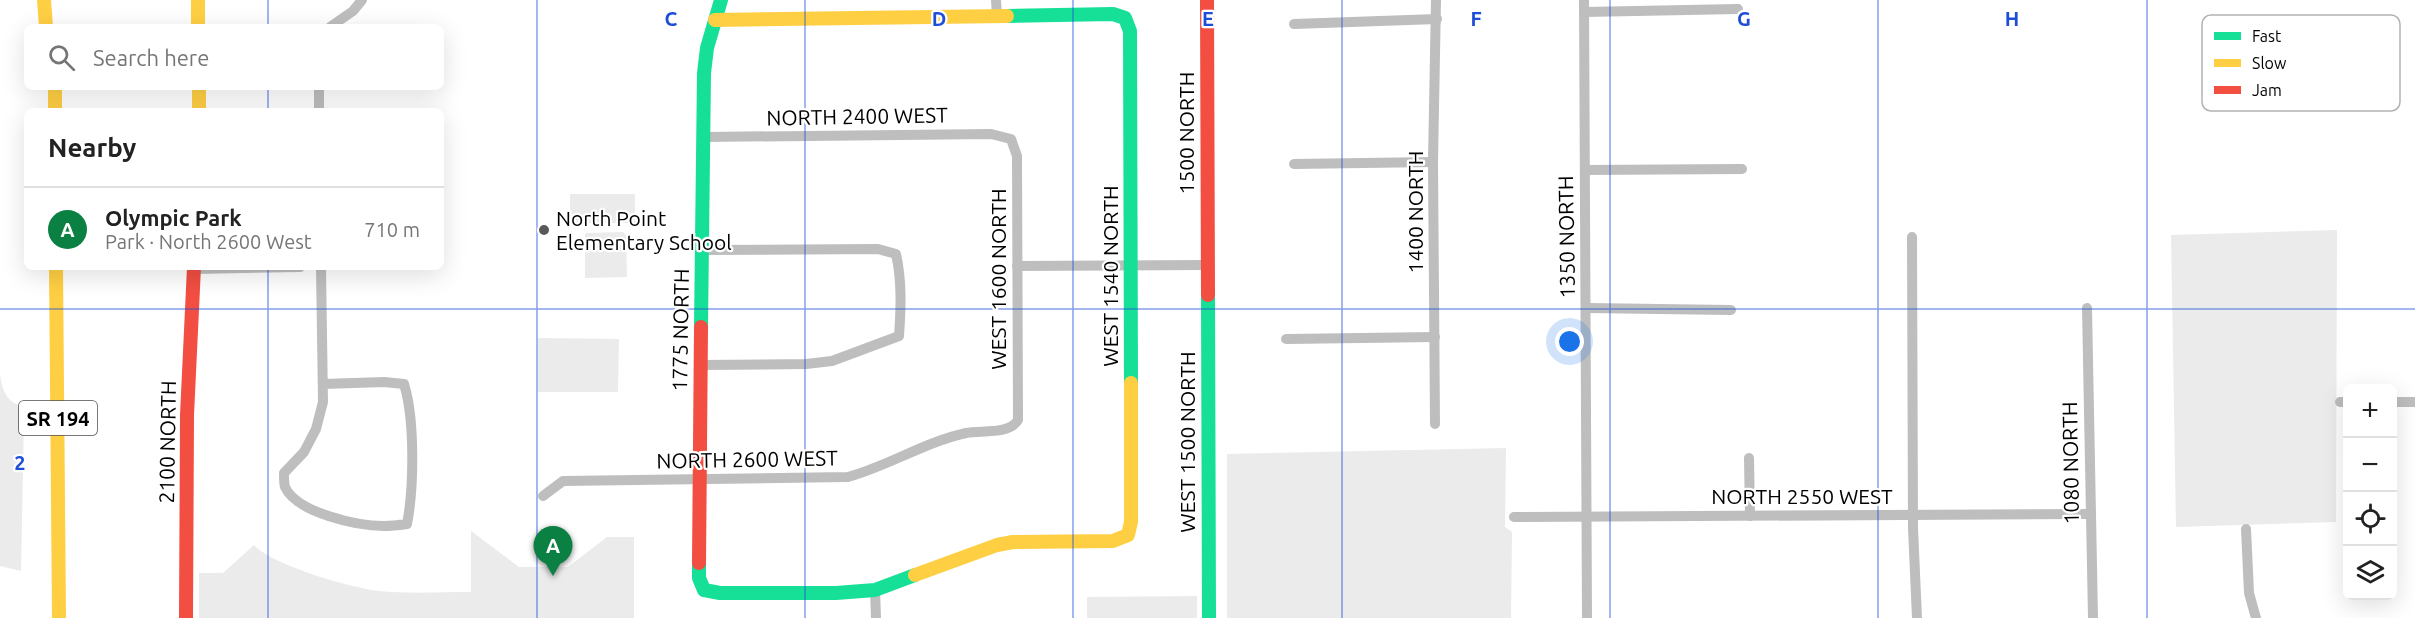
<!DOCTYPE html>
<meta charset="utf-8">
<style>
:root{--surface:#fff;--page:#f2f2f2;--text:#222;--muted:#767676;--line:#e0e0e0;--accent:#0b8043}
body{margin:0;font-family:Ubuntu,sans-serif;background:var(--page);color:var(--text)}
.controls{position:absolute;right:18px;bottom:18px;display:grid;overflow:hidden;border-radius:9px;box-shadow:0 6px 24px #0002}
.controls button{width:54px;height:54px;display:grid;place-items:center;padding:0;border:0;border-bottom:2px solid var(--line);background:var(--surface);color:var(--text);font:30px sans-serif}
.you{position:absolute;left:1570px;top:342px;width:21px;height:21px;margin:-15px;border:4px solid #fff;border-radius:50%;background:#1a73e8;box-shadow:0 0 0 9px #1a73e833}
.badge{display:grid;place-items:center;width:39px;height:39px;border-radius:50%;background:var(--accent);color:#fff;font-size:20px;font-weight:700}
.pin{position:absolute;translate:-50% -50px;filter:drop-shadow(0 2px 3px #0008)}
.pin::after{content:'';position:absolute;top:32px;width:21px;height:18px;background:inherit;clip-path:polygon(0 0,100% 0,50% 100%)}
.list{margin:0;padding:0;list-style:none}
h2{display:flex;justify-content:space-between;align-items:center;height:78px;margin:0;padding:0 24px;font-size:26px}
h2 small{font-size:20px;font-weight:400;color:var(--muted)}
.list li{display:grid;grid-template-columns:39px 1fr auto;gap:18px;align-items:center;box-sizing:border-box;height:84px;padding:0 24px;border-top:2px solid var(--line)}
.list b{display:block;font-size:22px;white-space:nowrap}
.list p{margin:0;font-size:20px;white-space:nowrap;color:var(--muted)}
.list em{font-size:20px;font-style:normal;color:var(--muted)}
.icon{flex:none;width:33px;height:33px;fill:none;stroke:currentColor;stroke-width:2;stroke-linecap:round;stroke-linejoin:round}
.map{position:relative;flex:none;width:2415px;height:618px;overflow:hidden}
.search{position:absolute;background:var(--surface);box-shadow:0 6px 24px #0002;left:24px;top:24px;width:420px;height:66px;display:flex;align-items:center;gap:15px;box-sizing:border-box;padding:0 21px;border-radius:9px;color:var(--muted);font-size:22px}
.panel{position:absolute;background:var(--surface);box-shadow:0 6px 24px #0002;left:24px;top:108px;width:420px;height:162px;border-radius:9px}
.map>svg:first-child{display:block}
.green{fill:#ebebeb}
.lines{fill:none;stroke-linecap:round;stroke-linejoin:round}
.street{stroke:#bebebe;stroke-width:10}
.fast{stroke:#16e098;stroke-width:14}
.slow{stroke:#ffcf43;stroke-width:14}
.jam{stroke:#f24e42;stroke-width:14}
.grid{fill:none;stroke:#1d4ed8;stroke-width:1.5;stroke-opacity:0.55}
.poi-dot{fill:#595959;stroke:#fff;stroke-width:2}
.labels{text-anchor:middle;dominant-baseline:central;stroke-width:4.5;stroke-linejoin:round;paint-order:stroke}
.shield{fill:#fff;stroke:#4c4c4c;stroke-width:1.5}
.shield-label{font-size:20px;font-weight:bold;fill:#000}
.street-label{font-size:21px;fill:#000;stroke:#fff}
.poi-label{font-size:21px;fill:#000;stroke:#fff;text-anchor:start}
.key{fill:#fff;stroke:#b2b2b2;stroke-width:1.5}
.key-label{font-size:16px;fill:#000}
.grid-label{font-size:20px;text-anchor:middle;font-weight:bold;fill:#1d4ed8;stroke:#fff;stroke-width:4.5;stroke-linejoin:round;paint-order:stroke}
</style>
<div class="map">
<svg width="2415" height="618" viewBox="0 0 2415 618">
<rect width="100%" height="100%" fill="#fff"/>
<!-- green -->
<g class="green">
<rect x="570" y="194" width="65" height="29"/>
<polygon points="2337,230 2336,522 2176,527 2171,235"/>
<polygon points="623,232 626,235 627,277 585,278 585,233"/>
<polygon points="538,338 619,339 618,392 538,392"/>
<path d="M0,374C2,390 6,400 20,406L24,418L21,571L0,566Z"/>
<polygon points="1506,448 1505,527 1512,532 1511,618 1227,618 1227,454"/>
<path d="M471,531L519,567H568L607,537H634V618H199V573H223L254,545C272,565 351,588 379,591C409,594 441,592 471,592Z"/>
<polygon points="1197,596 1197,618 1087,618 1087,597"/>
</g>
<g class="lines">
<!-- street -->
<g class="street">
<polyline points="996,0 997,16"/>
<polyline points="1584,0 1587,618"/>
<polyline points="1584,12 1738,9"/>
<polyline points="1294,24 1437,19"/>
<polyline points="330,27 353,11 362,0"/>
<polyline points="319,87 319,111"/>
<polyline points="1294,164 1433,162"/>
<polyline points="1585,170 1742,169"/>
<polyline points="1912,237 1913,528 1917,618"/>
<polyline points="1017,266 1207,265"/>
<path d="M321,267L323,402L316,429L304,452L284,473C284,478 284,484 285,487C297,513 358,526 384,526C391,526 400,525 407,524C414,488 415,419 404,384L384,382L323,384"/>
<polyline points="194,269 300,267"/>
<polyline points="1587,308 1731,310"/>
<polyline points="2087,308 2093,618"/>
<polyline points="1286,339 1435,337"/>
<path d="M700,365L806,364L832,361L899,336C901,308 902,281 896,254L878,249L702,250"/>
<polyline points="2340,402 2348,402"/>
<polyline points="2392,402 2415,402"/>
<polyline points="1435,424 1433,162 1436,0"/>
<polyline points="1749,458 1750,516"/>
<path d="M543,496L563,481L848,477C888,466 925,442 966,433C981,430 1009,435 1018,420L1017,156L1011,139L991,134L704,137"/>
<polyline points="1514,517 2090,514"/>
<polyline points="2246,529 2249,593 2256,618"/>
<polyline points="875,590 876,618"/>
</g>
<!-- fast -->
<g class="fast">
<polyline points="1007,16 1113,14 1125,18 1130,31 1131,383"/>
<polyline points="1208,295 1209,618"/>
<polyline points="701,327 704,73 707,48 721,0"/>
<polyline points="699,563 699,578 704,590 720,593 836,593 875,590 915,575"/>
</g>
<!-- slow -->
<g class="slow">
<polyline points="44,0 46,27"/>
<polyline points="198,0 198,27"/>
<polyline points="715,20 1007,16"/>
<polyline points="55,87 55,111"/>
<polyline points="199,87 199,111"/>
<polyline points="56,267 59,618"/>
<polyline points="915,575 997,545 1013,542 1113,541 1128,535 1131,522 1131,383"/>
</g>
<!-- jam -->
<g class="jam">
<polyline points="1207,0 1208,295"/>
<polyline points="699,563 701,327"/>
<polyline points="186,618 187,415 194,267"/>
</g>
</g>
<!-- grid -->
<path class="grid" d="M268,0V27M537,0V618M805,0V618M1073,0V618M1342,0V618M1610,0V618M1878,0V618M2147,0V618M268,87V111M268,267V618M0,309H2415"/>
<!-- markers -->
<circle class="poi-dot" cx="544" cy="230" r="6"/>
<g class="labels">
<!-- shield labels -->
<rect class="shield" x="19" y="401" width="78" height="34" rx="4.5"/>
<g class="shield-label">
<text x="58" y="418">SR 194</text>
</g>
<!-- street labels -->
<g class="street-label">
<text transform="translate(857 116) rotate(-1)">NORTH 2400 WEST</text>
<text transform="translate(1186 133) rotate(-90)">1500 NORTH</text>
<text transform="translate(1415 212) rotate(-90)">1400 NORTH</text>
<text transform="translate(1566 237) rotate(-91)">1350 NORTH</text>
<text transform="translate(1110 276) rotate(-90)">WEST 1540 NORTH</text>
<text transform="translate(998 279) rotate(-90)">WEST 1600 NORTH</text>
<text transform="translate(680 330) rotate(-89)">1775 NORTH</text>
<text transform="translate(167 442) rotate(-89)">2100 NORTH</text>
<text transform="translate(1187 442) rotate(-90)">WEST 1500 NORTH</text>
<text transform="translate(747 459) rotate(-1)">NORTH 2600 WEST</text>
<text transform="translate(2070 463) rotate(-91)">1080 NORTH</text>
<text x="1802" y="496">NORTH 2550 WEST</text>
</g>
<!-- poi labels -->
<g class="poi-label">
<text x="556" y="218">North Point<tspan x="556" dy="24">Elementary School</tspan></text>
</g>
</g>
<!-- legend -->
<rect x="2202" y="15" width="198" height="96" rx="9" class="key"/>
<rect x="2214" y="32" width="27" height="8" fill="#16e098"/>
<rect x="2214" y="59" width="27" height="8" fill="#ffcf43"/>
<rect x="2214" y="86" width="27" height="8" fill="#f24e42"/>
<g class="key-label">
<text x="2252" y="42">Fast</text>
<text x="2252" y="69">Slow</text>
<text x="2252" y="96">Jam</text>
</g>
<g class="grid-label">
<text x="671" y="26">C</text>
<text x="939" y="26">D</text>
<text x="1208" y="26">E</text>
<text x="1476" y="26">F</text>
<text x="1744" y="26">G</text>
<text x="2012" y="26">H</text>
<text x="20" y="470">2</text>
</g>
</svg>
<div class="controls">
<button>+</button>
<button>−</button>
<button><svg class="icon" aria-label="locate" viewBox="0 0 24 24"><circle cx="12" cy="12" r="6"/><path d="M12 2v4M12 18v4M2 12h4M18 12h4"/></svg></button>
<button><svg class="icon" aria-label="layers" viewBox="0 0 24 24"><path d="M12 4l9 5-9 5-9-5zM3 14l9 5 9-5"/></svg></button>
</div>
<div class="you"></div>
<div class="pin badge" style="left:553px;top:576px">A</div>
<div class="search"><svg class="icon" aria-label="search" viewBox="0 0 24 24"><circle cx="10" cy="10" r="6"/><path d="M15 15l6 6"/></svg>Search here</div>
<section class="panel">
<h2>Nearby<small></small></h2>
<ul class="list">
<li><span class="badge">A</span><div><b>Olympic Park</b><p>Park · North 2600 West</p></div><em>710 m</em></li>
</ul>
</section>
</div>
